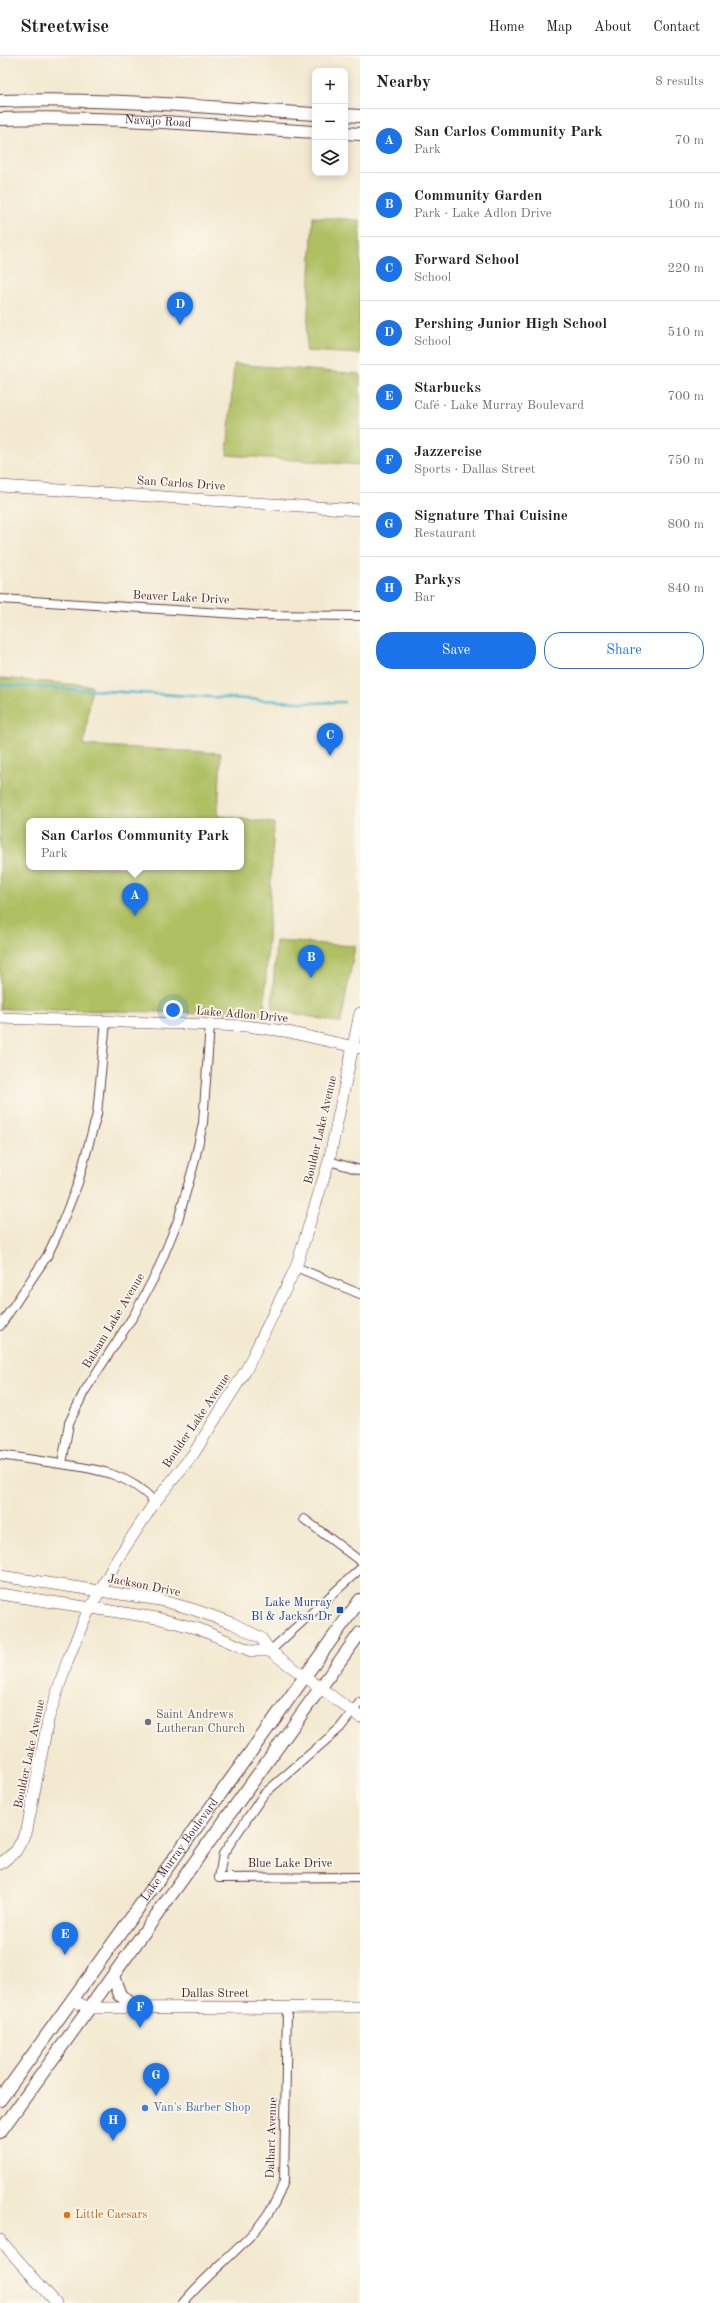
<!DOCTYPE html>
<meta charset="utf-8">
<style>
:root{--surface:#fff;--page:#f6f6f6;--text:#222;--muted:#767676;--line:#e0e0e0;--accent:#1a73e8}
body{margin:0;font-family:"Old Standard TT",serif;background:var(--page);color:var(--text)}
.controls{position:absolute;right:12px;top:12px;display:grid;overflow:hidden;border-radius:8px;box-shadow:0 2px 10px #0003}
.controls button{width:36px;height:36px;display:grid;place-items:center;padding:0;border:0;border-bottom:1px solid var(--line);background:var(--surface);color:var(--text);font:20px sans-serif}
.you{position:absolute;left:173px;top:954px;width:14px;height:14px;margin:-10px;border:3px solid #fff;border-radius:50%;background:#1a73e8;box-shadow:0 0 0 6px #1a73e833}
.badge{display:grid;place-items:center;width:26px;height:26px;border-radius:50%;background:var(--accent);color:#fff;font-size:13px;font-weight:700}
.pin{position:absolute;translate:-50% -33px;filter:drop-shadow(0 1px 2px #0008)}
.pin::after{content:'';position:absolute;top:21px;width:14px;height:12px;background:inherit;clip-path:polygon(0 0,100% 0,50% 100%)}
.popup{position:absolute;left:26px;top:762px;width:218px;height:52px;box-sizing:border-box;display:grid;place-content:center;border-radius:8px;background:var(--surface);filter:drop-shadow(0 1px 3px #0005);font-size:13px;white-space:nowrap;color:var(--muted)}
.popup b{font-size:15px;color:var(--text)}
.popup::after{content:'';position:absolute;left:50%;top:100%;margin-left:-8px;border:8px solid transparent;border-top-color:var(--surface)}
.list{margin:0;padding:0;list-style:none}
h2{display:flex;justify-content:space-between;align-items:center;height:52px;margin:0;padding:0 16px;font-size:17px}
h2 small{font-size:13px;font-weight:400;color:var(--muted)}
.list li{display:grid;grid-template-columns:26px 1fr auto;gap:12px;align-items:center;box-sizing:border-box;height:64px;padding:0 16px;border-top:1px solid var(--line)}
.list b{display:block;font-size:15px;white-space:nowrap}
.list p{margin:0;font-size:13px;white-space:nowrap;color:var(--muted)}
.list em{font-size:13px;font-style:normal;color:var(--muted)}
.actions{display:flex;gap:8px;padding:12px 16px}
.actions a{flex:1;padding:9px 0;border:1px solid var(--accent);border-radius:16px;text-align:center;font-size:14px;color:var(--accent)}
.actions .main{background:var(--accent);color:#fff}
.icon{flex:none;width:22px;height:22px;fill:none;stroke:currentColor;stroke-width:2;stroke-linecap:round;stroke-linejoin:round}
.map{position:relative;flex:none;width:360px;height:2247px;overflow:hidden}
header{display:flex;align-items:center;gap:24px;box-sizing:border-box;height:56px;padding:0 20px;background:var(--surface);border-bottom:1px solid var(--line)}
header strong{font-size:19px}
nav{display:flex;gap:22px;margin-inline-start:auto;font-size:14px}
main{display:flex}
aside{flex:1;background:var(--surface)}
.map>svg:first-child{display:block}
.green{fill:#afc063;stroke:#7c7047;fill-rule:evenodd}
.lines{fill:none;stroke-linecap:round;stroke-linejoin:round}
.stream{stroke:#4fb5ce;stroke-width:2.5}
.street-casing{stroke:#633d44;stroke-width:10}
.secondary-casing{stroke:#633d44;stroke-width:12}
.primary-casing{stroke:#633d44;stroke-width:14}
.street{stroke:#fff;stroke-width:8}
.secondary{stroke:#fff;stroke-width:11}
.primary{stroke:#fff;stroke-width:12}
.transit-dot{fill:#1a4fb4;stroke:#fbf7ec;stroke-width:1.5}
.worship-dot{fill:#6b7280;stroke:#fbf7ec;stroke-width:1.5}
.shop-dot{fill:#3f7fe0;stroke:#fbf7ec;stroke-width:1.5}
.food-dot{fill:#e8710a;stroke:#fbf7ec;stroke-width:1.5}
.labels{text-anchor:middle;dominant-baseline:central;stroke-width:3.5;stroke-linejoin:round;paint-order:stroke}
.street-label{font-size:12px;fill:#4a1f2b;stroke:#fbf7ec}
.transit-label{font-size:12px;fill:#164399;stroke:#fbf7ec;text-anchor:end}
.worship-label{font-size:12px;fill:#5b616d;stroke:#fbf7ec;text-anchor:start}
.shop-label{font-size:12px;fill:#366cbe;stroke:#fbf7ec;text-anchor:start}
.food-label{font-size:12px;fill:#c56008;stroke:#fbf7ec;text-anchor:start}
</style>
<header>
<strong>Streetwise</strong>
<nav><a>Home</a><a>Map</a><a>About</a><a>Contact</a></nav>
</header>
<main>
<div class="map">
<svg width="360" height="2247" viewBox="0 0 360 2247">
<rect width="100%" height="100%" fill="#fbf7ec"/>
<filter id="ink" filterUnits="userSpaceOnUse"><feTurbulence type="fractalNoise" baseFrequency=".025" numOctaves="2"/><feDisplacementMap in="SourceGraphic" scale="8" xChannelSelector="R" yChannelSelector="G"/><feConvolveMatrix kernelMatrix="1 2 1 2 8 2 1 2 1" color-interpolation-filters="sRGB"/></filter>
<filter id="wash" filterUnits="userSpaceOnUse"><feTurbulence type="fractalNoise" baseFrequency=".012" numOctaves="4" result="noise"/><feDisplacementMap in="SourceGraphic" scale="16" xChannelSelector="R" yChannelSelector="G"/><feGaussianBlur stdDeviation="0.9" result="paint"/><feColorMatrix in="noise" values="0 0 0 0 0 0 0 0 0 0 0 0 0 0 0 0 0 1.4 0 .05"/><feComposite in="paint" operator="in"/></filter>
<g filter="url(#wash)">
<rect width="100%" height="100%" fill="#f3e9d0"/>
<!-- green -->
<g class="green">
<polygon points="313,161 360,164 360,298 306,295"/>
<polygon points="234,308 360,318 360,409 227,399"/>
<path d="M0,622L92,630L84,689L221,697L218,760L274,767L264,958L0,953ZM29,765H241V811H29Z"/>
<polygon points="276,885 355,890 341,967 272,953"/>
</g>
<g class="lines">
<!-- stream -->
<polyline class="stream" points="0,629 314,647 344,646"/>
</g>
</g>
<g filter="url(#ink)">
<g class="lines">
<defs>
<g id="street">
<polyline points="0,543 254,559 360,560"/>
<polyline points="329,1105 360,1114"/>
<polyline points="296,1211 360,1238"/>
<polyline points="0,1270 47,1200 58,1177 78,1127 97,1058 106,965"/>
<path d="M0,1399C20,1402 41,1405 61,1408C98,1413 129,1418 155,1446"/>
<polyline points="62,1408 69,1367 84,1336 134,1259 157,1216 178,1164 194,1108 203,1067 210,968"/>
<polyline points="304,1463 360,1505"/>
<polyline points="270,1595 360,1513"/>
<polyline points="360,1646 340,1672 264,1738 223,1798 219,1822 360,1821"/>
<path d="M183,2247C217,2205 267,2179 284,2125L287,1951"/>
</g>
<g id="secondary">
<polyline points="0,430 360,454"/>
<polyline points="0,962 246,970 284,975 359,992"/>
<polyline points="0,1520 160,1544 192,1553 232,1567 261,1582 270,1595 360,1661"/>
<polyline points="0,1538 157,1562 199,1573 251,1595 270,1595"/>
<polyline points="0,1808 16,1795 27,1774 48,1664 67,1606 85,1562 118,1502 155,1446 194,1397 246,1314 296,1211 329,1105 360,957"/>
<polyline points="72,1944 89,1952 360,1951"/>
<polyline points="0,2184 56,2247"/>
</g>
<g id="primary">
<path d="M0,45C105,41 210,52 315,58"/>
<polyline points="345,59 360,60"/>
<path id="s1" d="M0,63C105,59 210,70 315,76"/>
<polyline points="345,77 360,78"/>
<polyline points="113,1920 120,1939 136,1951"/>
<path id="s2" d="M0,2044L360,1544"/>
<polyline points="0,2076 360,1577"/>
</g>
</defs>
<!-- street casing -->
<use href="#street" class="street-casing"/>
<!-- secondary casing -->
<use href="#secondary" class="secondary-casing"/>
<!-- primary casing -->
<use href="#primary" class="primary-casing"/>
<!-- street -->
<use href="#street" class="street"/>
<!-- secondary -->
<use href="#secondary" class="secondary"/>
<!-- primary -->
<use href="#primary" class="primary"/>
</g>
</g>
<!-- markers -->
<rect class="transit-dot" x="336" y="1550" width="8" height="8" rx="2"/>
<circle class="worship-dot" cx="148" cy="1666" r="4"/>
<circle class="shop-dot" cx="145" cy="2052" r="4"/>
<circle class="food-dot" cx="67" cy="2159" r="4"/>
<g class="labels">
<!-- street labels -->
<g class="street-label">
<text stroke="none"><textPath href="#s1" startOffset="158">Navajo Road</textPath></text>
<text transform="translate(181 428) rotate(4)">San Carlos Drive</text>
<text transform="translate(181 542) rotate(3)">Beaver Lake Drive</text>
<text transform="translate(242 959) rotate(5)">Lake Adlon Drive</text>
<text transform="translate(321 1074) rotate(-77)">Boulder Lake Avenue</text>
<text transform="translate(114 1265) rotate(-59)">Balsam Lake Avenue</text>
<text transform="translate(197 1365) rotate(-56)">Boulder Lake Avenue</text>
<text transform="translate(144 1530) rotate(11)">Jackson Drive</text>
<text transform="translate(30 1698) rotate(-78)">Boulder Lake Avenue</text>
<text stroke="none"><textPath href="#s2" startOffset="308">Lake Murray Boulevard</textPath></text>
<text x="290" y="1808">Blue Lake Drive</text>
<text x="215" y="1938">Dallas Street</text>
<text transform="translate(272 2082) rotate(-88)">Dalhart Avenue</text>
</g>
<!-- transit labels -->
<g class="transit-label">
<text x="332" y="1547">Lake Murray<tspan x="332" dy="14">Bl &amp; Jacksn Dr</tspan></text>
</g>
<!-- worship labels -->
<g class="worship-label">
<text x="156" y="1659">Saint Andrews<tspan x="156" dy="14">Lutheran Church</tspan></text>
</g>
<!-- shop labels -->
<g class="shop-label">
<text x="153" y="2052">Van's Barber Shop</text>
</g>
<!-- food labels -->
<g class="food-label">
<text x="75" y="2159">Little Caesars</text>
</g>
</g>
</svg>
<div class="controls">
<button>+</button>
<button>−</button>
<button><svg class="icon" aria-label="layers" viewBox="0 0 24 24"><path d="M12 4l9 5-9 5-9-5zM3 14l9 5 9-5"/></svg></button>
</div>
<div class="you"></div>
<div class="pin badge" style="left:135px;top:860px">A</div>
<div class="popup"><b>San Carlos Community Park</b>Park</div>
<div class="pin badge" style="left:311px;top:922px">B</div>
<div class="pin badge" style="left:330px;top:700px">C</div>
<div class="pin badge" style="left:180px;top:269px">D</div>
<div class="pin badge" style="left:65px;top:1899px">E</div>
<div class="pin badge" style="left:140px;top:1972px">F</div>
<div class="pin badge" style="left:156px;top:2040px">G</div>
<div class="pin badge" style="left:113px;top:2085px">H</div>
</div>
<aside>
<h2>Nearby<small>8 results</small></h2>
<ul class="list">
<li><span class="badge">A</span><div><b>San Carlos Community Park</b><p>Park</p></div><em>70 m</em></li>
<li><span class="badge">B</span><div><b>Community Garden</b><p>Park · Lake Adlon Drive</p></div><em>100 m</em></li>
<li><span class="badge">C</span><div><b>Forward School</b><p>School</p></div><em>220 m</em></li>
<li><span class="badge">D</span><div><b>Pershing Junior High School</b><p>School</p></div><em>510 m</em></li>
<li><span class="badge">E</span><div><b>Starbucks</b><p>Café · Lake Murray Boulevard</p></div><em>700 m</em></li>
<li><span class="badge">F</span><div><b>Jazzercise</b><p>Sports · Dallas Street</p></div><em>750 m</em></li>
<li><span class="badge">G</span><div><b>Signature Thai Cuisine</b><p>Restaurant</p></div><em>800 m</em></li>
<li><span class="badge">H</span><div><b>Parkys</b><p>Bar</p></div><em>840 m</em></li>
</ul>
<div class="actions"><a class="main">Save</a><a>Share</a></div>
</aside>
</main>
